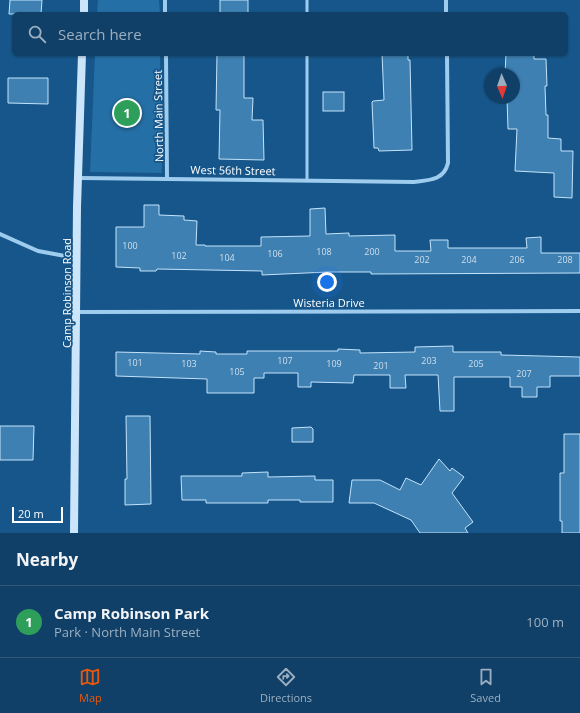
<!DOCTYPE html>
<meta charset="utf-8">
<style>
:root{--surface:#104068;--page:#19476e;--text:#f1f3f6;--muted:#9cafc0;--line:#30597c;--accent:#ea580c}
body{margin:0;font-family:"Open Sans",sans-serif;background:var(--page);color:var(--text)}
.compass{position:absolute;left:484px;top:68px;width:36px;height:36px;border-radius:50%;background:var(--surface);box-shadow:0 1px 3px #0004;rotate:178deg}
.scale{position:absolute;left:12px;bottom:10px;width:51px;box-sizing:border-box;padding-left:4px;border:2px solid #fff;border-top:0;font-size:11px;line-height:14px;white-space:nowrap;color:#fff;-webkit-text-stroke:3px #16568a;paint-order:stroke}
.you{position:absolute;left:327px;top:282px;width:14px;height:14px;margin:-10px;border:3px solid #fff;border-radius:50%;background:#1a73e8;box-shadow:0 0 0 6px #1a73e833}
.badge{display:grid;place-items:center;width:26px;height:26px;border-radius:50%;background:var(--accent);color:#fff;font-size:13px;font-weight:700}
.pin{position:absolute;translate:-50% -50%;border:2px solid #fff;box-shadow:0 1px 4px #0006}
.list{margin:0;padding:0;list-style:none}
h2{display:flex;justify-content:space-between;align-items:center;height:52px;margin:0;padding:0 16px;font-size:17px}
h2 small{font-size:13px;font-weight:400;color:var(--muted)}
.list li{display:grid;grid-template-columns:26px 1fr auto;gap:12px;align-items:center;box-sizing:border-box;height:72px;padding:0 16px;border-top:1px solid var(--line)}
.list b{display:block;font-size:15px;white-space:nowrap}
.list p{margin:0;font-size:13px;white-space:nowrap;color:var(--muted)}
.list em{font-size:13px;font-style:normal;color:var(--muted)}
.icon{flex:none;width:22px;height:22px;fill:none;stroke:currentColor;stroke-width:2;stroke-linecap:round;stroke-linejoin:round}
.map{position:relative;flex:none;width:580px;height:533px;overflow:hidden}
.search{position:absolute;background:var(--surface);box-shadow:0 1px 3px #0004;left:12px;right:12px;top:12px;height:44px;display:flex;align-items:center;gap:10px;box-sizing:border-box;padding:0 14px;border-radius:6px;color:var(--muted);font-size:15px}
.sheet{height:124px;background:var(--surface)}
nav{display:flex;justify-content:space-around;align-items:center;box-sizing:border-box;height:56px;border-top:1px solid var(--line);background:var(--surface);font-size:11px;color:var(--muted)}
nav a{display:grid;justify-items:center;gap:2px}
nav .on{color:var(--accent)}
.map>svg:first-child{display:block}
.green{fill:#256fa7}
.building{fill:#3e80b2;stroke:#c4e3fb}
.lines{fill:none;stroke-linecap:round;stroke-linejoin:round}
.service{stroke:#9eccef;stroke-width:3}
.minor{stroke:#9eccef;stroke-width:4}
.secondary{stroke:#cbe5fa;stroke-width:8}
.labels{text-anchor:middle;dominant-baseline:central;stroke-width:3.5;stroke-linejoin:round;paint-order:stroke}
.number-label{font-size:9px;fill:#cfdfec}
.street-label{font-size:11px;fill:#fff;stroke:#16568a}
</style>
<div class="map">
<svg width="580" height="533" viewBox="0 0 580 533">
<rect width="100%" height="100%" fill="#16568a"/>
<!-- green -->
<g class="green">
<polygon points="98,0 159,0 160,14 97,14"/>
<polygon points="95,54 160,54 162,173 90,172"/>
</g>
<!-- building -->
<g class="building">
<polygon points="10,0 42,0 41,14 9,14"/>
<rect x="220" y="0" width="28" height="14"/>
<polygon points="217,54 244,54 244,98 253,98 252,120 263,120 264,160 219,159 220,110 216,110"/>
<polygon points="382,54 408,54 408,60 410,60 412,150 379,151 378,148 374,148 372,102 373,101 384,100"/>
<polygon points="506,54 534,54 534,59 546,59 547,86 545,86 546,115 548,115 548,138 561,139 561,151 573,151 572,198 554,197 554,173 515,171 517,129 508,129 507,98 514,98 514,74 505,74"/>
<polygon points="8,78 48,78 48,104 8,103"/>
<rect x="323" y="92" width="21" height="19"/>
<polygon points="144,205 159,205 159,215 184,216 184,220 197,221 196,245 205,245 205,246 261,246 261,237 310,236 310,209 325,208 326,234 349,233 349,236 395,235 395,251 431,251 430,240 448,240 448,248 527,248 526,238 541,237 541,253 580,253 580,273 371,274 371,272 328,272 262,275 262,271 157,269 156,271 140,271 140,268 116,267 116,227 144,227"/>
<polygon points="453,346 453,352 501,352 501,355 580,357 580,376 550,376 550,387 537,387 537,397 522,397 522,387 510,387 510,377 454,377 454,411 440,411 438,375 405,375 406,388 390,388 390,375 354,375 353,383 311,382 311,387 298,387 298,373 264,373 264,378 254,378 254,393 207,393 207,379 116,376 116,352 200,354 200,351 216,352 216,354 247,354 247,351 338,351 338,349 360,350 360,353 415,352 415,347"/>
<polygon points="126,416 150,416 151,504 125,505 125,479 127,479"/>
<polygon points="0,426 34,426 33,460 0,460"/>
<polygon points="311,427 313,429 313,442 292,442 292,428"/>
<polygon points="564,434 580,434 580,533 562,533 562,521 560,521 560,473 564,473"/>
<polygon points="439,459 450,471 452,468 464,477 452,493 473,522 465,528 468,533 420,533 411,520 374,503 349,503 352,480 380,480 400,490 406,478 421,485"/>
<polygon points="268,472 268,477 315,476 315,480 333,480 333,502 300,502 300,500 268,500 268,503 206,503 206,500 182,500 181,476 242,476 242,473"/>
</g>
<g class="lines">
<!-- service -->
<g class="service">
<polyline points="307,0 307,14"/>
<polyline points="307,54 307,180"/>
</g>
<!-- minor -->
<g class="minor">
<polyline points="165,0 165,14"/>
<polyline points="446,0 446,14"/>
<polyline points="166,54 167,178"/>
<path d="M79,178L414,182C430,180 444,180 448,163L447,54"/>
<polyline points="0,234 38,251 76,258"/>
<polyline points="77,312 580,311"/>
</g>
<!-- secondary -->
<g class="secondary">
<polyline points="84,14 84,0"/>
<polyline points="74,533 77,207 82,54"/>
</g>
</g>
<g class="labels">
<!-- number labels -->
<g class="number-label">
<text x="130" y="245">100</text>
<text x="324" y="251">108</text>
<text x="372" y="251">200</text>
<text x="275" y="253">106</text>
<text x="179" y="255">102</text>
<text x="227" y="257">104</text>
<text x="422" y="259">202</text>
<text x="469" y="259">204</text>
<text x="517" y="259">206</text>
<text x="565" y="259">208</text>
<text x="285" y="360">107</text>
<text x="429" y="360">203</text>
<text x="135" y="362">101</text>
<text x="189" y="363">103</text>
<text x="334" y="363">109</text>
<text x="476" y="363">205</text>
<text x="381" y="365">201</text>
<text x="237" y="371">105</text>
<text x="524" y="373">207</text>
</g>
<!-- street labels -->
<g class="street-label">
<text transform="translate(158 116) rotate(-91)">North Main Street</text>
<text transform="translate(233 170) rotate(1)">West 56th Street</text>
<text transform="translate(66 293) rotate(-90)">Camp Robinson Road</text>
<text x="329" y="302">Wisteria Drive</text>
</g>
</g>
</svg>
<svg class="compass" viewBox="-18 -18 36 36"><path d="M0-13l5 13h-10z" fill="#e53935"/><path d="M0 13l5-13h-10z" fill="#9cafc0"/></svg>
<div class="scale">20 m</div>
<div class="you"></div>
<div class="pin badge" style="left:127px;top:113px;background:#2e9e5b">1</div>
<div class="search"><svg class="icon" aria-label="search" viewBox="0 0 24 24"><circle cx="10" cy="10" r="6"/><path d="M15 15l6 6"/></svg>Search here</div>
</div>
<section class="sheet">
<h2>Nearby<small></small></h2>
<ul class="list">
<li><span class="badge" style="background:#2e9e5b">1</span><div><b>Camp Robinson Park</b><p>Park · North Main Street</p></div><em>100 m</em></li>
</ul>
</section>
<nav>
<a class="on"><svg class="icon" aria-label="map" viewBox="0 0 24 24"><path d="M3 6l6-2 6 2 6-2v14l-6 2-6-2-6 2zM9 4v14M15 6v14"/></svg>Map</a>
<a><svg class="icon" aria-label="directions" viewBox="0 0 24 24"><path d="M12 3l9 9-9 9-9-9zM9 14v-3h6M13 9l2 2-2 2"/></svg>Directions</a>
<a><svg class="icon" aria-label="saved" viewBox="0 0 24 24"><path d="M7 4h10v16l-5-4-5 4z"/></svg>Saved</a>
</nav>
